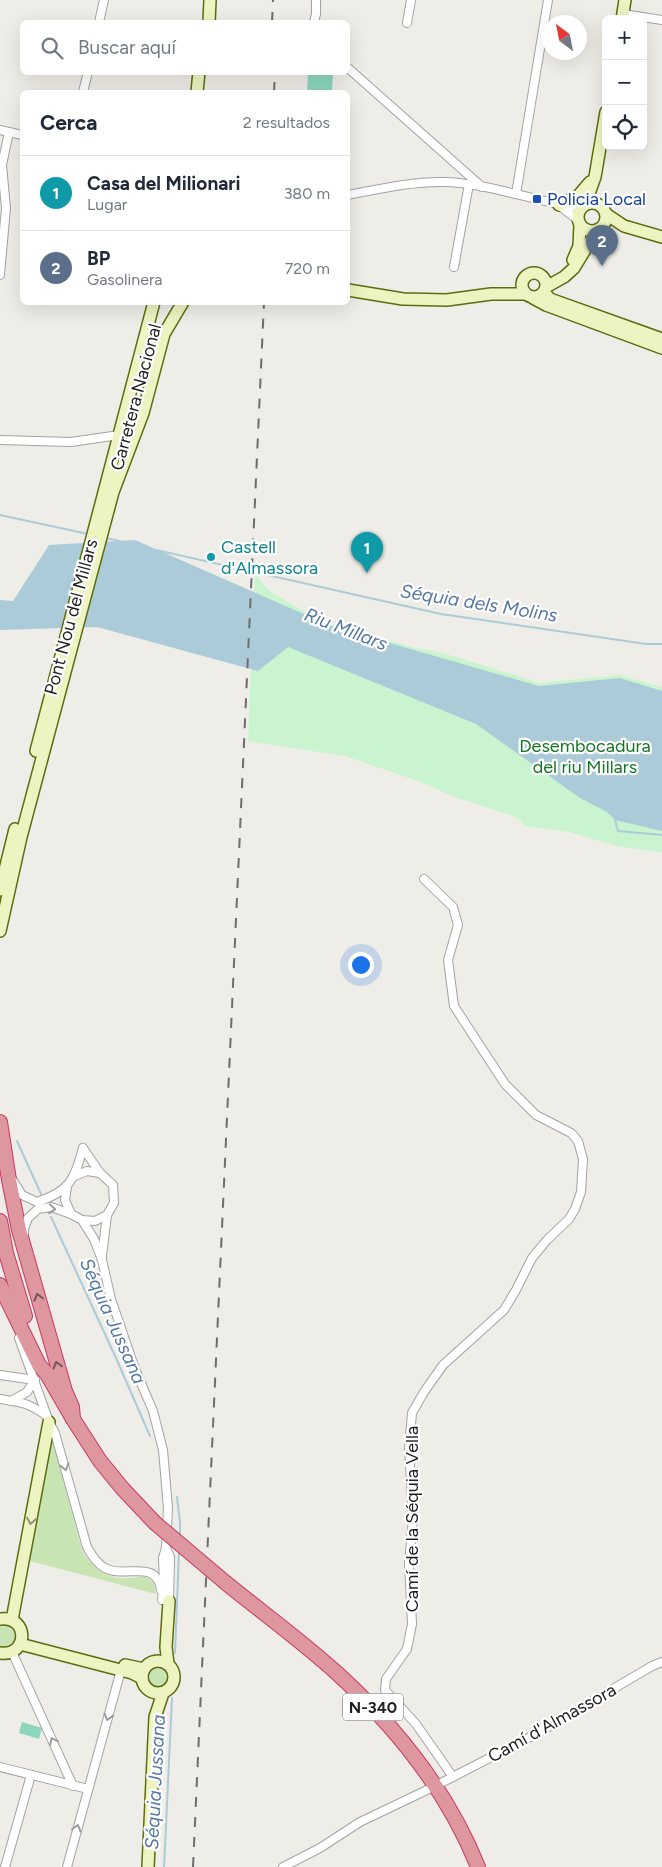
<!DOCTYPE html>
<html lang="es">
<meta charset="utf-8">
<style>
:root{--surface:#fff;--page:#f6f6f7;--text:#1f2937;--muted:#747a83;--line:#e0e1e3;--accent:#db2777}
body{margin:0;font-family:Figtree,sans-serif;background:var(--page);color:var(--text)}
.controls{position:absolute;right:15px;top:15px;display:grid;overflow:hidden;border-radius:8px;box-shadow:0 5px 20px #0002}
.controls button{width:45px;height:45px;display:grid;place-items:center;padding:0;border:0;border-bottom:1px solid var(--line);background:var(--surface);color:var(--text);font:25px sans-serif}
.compass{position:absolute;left:542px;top:15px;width:45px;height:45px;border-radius:50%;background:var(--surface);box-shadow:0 5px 20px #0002;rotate:328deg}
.you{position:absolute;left:360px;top:964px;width:18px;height:18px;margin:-12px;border:4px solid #fff;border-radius:50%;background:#1a73e8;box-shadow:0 0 0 8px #1a73e833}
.badge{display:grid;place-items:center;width:32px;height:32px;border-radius:50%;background:var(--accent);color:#fff;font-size:16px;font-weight:700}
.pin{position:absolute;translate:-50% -41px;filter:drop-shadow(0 1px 2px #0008)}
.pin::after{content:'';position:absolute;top:26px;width:18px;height:15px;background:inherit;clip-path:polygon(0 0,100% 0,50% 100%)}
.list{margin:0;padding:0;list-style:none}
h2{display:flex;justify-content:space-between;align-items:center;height:65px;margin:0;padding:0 20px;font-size:21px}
h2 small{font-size:16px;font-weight:400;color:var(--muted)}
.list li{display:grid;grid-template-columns:32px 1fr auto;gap:15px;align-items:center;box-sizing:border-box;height:75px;padding:0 20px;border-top:1px solid var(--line)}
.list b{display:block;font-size:19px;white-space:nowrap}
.list p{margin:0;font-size:16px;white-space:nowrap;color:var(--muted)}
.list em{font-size:16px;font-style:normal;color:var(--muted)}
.icon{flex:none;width:28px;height:28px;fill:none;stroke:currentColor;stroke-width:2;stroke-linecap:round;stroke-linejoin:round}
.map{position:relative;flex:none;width:662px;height:1867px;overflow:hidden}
.search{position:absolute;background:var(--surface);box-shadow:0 5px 20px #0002;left:20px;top:20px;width:330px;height:55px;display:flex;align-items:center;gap:12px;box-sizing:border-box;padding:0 18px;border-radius:8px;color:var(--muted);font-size:19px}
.panel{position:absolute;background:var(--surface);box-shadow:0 5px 20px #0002;left:20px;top:90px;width:330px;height:215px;border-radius:8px}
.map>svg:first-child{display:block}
.grass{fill:#c7e4b2}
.park{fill:#c9f4cf}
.pitch{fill:#8dd6be}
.water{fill:#accbd8}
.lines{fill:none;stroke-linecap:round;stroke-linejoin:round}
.stream{stroke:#accbd8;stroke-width:2}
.street-casing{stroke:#a3a3a3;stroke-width:10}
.secondary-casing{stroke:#5d6c10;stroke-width:14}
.highway-casing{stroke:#c93860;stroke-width:16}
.street{stroke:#fff;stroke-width:8}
.secondary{stroke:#edf3c1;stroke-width:11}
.highway{stroke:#de979f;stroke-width:14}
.rail{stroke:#6d6d6d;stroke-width:2;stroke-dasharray:10 10;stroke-linecap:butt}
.highway-bridge-casing{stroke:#c93860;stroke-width:16;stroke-linecap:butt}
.highway-bridge{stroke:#de979f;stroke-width:14}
.oneway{stroke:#9a9a9a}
.oneway2{stroke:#755559}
.oneway3{stroke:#909478}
.transit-dot{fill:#1a4fb4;stroke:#fff;stroke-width:2}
.culture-dot{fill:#0f9aa8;stroke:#fff;stroke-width:2}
.labels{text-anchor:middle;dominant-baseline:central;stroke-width:4.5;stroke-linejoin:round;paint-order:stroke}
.shield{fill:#fff;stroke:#626262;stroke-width:1}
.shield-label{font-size:16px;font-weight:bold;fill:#1f1f1f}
.transit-label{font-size:18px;fill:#164399;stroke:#fff;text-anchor:start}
.street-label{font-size:18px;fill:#1f1f1f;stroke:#fff}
.culture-label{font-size:18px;fill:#0d838f;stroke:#fff;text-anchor:start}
.park-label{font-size:18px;fill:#177425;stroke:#fff}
.water-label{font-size:19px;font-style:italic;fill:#5578a6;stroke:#fff}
</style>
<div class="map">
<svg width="662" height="1867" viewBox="0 0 662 1867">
<rect width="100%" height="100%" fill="#efede7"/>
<!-- grass -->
<g class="grass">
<path d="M52,1439L82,1550C91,1568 108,1580 129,1578C136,1578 142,1575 148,1578C155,1581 155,1588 156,1594L30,1561Z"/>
<path d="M6,1624C23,1628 17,1650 0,1647V1625Z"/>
<circle cx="158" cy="1677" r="11"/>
</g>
<!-- park -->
<polygon class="park" points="255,574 269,591 310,615 333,625 371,636 415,648 443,653 540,683 619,675 662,687 662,852 616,846 570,832 525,826 516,817 455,797 418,781 345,756 248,741"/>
<!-- pitch -->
<g class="pitch">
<polygon points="308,73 333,73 332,92 307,92"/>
<polygon points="22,1722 42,1728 39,1739 19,1733"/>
</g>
<!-- water -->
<polygon class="water" points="135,540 331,626 539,686 620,678 662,691 662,831 615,820 607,812 580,798 476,724 288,647 258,671 97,627 0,630 0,600 13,601 49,545"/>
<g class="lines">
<!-- stream -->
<g class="stream">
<polyline points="0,515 88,534"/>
<polyline points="105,538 120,541"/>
<polyline points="156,550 441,614 646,644 662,644"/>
<polyline points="615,820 618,831 662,835"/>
<polyline points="17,1141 41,1194"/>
<polyline points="51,1217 116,1358 150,1436"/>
<polyline points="177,1497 180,1522 180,1537"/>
<polyline points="175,1653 179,1552"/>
<polyline points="164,1867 172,1698"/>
</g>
<defs>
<g id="street">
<polyline points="623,14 662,20"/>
<polyline points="99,22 104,0"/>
<polyline points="314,22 316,14 316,0"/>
<polyline points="407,23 411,0"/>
<polyline points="348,68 482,187"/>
<polyline points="83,92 88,72"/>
<polyline points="0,130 22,135"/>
<polyline points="516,194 548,0"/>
<path d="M348,195C379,189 413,181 446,182C492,184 536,202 581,208"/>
<polyline points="560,206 578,220"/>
<polyline points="454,267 469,184"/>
<polyline points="0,275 6,208 2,165 9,132"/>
<polyline points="0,440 71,442 119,435"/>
<polyline points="424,879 453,907 458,925 448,960 454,1006 505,1084 536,1115 571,1133 578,1141 583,1159 581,1192 575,1209 569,1219 547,1240 532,1258 516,1290 504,1310 443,1365 424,1392 412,1413 409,1448 413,1518 409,1564 412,1624 407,1649 386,1679 385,1690 416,1724 453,1777"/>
<polyline points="83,1148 100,1173 113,1185 114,1203 107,1215 102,1256"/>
<polyline points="75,1176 87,1171 100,1173"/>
<path d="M12,1179L22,1195L37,1202C71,1191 74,1179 83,1148"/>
<polyline points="67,1187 65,1200 71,1214"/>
<polyline points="82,1220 95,1221 107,1215"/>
<polyline points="24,1236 24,1229 28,1218 38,1209 51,1207 71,1214 82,1220 94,1239 102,1260 111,1299 135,1369 153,1411 163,1450 168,1508 166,1548 163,1558 164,1584 162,1600"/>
<path d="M19,1338L49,1422L55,1433L87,1547C92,1555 96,1563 105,1568C124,1579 157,1558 161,1590"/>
<polyline points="0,1375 35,1380 27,1392 11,1401"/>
<path d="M0,1399C23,1403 27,1402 47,1416"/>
<polyline points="166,1548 170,1557 169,1601"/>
<polyline points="12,1652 73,1786"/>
<polyline points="0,1767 88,1789"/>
<polyline points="441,1783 538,1733 652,1666 662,1662"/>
<polyline points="5,1867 31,1775"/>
<polyline points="67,1867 121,1670"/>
<polyline points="283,1867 320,1848 360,1822 429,1789"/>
</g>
<g id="secondary">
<polyline points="622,19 625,0"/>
<polyline points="209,22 210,0"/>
<polyline points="197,92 199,72"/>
<circle cx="592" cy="217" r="14"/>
<polyline points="559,205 578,196 590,182"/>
<polyline points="585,205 595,177 606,112"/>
<polyline points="606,214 624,226 662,237"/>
<polyline points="573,260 579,246 580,225"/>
<circle cx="534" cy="285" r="12"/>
<polyline points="546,287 564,277 574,268 597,230"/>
<polyline points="348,290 403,299 447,300 491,294 525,294"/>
<polyline points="544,292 550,299 662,339"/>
<polyline points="533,298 546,305 662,348"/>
<polyline points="36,751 154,302"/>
<polyline points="0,890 15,829"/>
<polyline points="0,931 21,837 113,492 143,413 164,334 183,302"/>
<path d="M0,1619C29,1615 29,1657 0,1653"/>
<polyline points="12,1620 49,1422"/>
<polyline points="20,1644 132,1673 142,1678"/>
<circle cx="158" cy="1677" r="16"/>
<polyline points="168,1664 166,1647 169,1601"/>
<polyline points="125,1665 144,1669"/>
<polyline points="148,1867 155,1717 163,1693"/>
</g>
<g id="highway">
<polyline points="0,1122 9,1180 19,1230 65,1391 72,1407 73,1419"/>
<polyline points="0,1221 6,1253 25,1316"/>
<polyline points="0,1285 39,1365 47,1374 73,1419 100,1461 122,1488 155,1523"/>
<path d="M226,1583C263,1613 303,1642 338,1674C398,1729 448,1792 478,1867"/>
</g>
</defs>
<!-- street casing -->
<use href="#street" class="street-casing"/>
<!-- secondary casing -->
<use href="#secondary" class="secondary-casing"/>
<!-- highway casing -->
<use href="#highway" class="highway-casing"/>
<!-- street -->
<use href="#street" class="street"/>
<!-- secondary -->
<use href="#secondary" class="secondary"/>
<!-- highway -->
<use href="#highway" class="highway"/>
<!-- rail -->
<g class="rail">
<polyline points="272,22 273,0"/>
<polyline points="274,92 275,72"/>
<polyline points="193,1867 264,302"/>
</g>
<defs>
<polyline id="highway-bridge" points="155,1523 226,1583"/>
</defs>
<!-- highway-bridge casing -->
<use href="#highway-bridge" class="highway-bridge-casing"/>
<!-- highway-bridge -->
<use href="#highway-bridge" class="highway-bridge"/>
</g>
<!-- one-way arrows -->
<defs><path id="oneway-chevron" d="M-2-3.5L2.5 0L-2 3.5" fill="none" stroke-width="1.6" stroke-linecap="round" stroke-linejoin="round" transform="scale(1.25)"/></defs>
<g class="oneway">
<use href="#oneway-chevron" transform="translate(52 1209) rotate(6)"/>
<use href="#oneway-chevron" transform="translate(65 1467) rotate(74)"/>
<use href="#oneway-chevron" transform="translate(108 1717) rotate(105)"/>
<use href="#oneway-chevron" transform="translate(53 1741) rotate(-115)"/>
<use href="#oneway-chevron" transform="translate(77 1828) rotate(-75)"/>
</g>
<g class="oneway2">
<use href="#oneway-chevron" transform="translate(38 1297) rotate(-105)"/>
<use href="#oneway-chevron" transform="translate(57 1365) rotate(-106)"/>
</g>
<use class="oneway3" href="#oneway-chevron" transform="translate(31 1521) rotate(100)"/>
<!-- markers -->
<rect class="transit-dot" x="532" y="194" width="10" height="10" rx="2.5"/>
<circle class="culture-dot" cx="211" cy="557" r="5"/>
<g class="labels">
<!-- shield labels -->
<rect class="shield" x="343" y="1693.5" width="60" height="27" rx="4"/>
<g class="shield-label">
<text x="373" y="1707">N-340</text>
</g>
<!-- transit labels -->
<g class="transit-label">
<text x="547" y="199">Policia Local</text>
</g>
<!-- street labels -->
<g class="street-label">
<text transform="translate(136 397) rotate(-75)">Carretera Nacional</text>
<text transform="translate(71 617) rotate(-75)">Pont Nou del Millars</text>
<text transform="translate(412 1519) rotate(-90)">Camí de la Séquia Vella</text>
<text transform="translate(552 1723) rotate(-29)">Camí d'Almassora</text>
</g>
<!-- culture labels -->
<g class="culture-label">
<text x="221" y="547">Castell<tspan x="221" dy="21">d'Almassora</tspan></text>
</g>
<!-- park labels -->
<g class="park-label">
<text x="585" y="746">Desembocadura<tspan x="585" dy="21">del riu Millars</tspan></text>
</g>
<!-- water labels -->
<g class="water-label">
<text transform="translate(479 603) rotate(9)">Séquia dels Molins</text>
<text transform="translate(346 629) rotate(21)">Riu Millars</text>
<text transform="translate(113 1321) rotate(66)">Séquia Jussana</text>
<text transform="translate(155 1782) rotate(-87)">Séquia Jussana</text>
</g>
</g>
</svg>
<div class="controls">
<button>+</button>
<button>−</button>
<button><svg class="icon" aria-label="locate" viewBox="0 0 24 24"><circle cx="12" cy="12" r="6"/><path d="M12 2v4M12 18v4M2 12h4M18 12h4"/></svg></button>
</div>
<svg class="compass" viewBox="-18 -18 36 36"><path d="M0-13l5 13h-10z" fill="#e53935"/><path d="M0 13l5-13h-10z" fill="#747a83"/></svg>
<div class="you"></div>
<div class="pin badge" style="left:367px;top:573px;background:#0f9aa8">1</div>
<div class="pin badge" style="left:602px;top:266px;background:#5c6f8a">2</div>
<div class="search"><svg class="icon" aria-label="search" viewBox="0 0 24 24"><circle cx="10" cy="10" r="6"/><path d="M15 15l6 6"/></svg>Buscar aquí</div>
<section class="panel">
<h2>Cerca<small>2 resultados</small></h2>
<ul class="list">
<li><span class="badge" style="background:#0f9aa8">1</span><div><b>Casa del Milionari</b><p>Lugar</p></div><em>380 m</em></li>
<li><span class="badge" style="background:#5c6f8a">2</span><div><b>BP</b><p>Gasolinera</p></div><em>720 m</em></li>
</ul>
</section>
</div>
